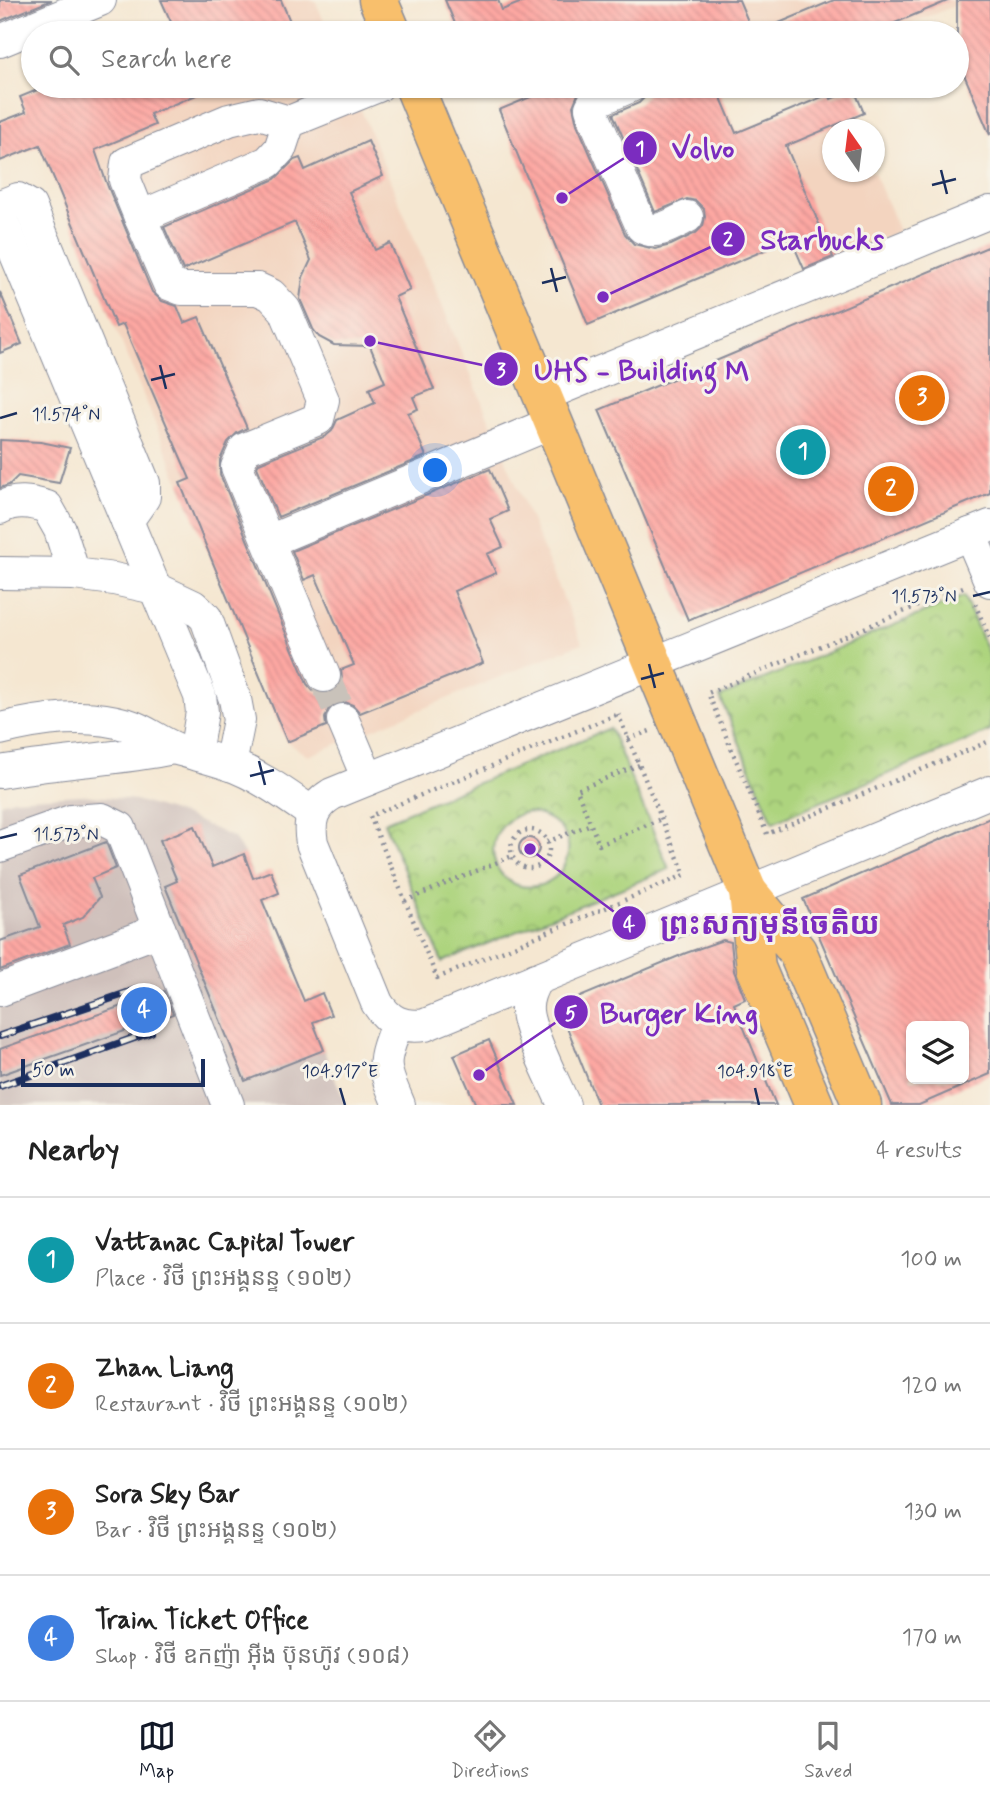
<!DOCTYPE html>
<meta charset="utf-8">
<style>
:root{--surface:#fff;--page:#f6f6f6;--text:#222;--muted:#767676;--line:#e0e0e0;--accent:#111827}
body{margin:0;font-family:Mynerve,"Noto Sans Khmer",sans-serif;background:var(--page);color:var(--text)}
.controls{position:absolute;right:21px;bottom:21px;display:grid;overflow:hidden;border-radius:10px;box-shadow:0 2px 5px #0004}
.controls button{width:63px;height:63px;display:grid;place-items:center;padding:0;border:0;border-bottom:2px solid var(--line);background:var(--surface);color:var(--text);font:35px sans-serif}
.compass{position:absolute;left:822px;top:119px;width:63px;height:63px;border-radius:50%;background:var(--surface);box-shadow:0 2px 5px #0004;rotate:346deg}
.scale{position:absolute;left:21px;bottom:18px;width:184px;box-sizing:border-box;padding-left:7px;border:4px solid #1b2f5e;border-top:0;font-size:19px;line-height:24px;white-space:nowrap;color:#1b2f5e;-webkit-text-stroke:5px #f7f3e8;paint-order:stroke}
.you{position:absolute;left:436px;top:471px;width:24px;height:24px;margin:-18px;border:5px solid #fff;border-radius:50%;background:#1a73e8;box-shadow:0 0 0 10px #1a73e833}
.badge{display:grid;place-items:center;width:46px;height:46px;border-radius:50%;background:var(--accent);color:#fff;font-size:23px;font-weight:700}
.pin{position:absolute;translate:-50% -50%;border:4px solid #fff;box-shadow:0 2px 7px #0006}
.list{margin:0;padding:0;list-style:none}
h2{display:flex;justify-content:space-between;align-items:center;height:91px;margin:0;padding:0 28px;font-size:30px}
h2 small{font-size:23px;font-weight:400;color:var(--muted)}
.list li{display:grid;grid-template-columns:46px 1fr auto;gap:21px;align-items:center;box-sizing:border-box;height:126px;padding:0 28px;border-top:2px solid var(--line)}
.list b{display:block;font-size:26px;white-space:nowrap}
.list p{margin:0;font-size:23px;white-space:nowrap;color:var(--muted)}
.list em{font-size:23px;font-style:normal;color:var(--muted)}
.icon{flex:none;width:38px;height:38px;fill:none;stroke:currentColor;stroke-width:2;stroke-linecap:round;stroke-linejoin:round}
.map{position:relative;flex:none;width:990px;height:1105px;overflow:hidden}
.search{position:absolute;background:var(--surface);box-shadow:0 2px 5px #0004;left:21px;right:21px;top:21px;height:77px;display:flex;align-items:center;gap:18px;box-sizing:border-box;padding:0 24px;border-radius:38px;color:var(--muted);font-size:26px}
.sheet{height:595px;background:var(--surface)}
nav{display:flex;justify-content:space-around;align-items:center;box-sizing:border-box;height:98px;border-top:2px solid var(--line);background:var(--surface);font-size:19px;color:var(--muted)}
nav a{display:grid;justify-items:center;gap:4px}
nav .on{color:var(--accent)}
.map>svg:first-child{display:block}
.built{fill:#f3d4bf}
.railway{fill:#cfc0bb}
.park{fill:url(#park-crowns);stroke:#64826e;stroke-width:2;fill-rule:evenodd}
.building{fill:url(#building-back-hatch);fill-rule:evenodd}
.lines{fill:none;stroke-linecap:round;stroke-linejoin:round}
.minor-tunnel{stroke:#c9c2ba;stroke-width:32;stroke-dasharray:32 16;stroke-linecap:butt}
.minor-casing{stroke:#888b98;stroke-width:34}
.highway-casing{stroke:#888b98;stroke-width:41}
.path{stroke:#888b98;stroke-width:4.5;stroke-dasharray:2 5;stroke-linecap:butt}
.minor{stroke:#fff;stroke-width:32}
.highway{stroke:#f8bf6c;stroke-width:38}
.rail-casing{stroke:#1b2f5e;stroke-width:8}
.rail{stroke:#f7f3e8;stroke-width:5;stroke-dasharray:16;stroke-linecap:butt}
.ticks{fill:none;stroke:#1b2f5e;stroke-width:2.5}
.ticks-label{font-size:18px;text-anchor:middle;fill:#1b2f5e;stroke:#f7f3e8;stroke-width:6;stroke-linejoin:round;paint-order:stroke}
.leader{fill:none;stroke:#7b2cbf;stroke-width:2.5}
.callout-dot{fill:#7b2cbf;stroke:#f7f3e8;stroke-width:2.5}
.mark-label{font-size:21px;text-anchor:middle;font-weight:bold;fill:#fff}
.callout-label{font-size:30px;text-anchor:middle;font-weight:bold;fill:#7b2cbf;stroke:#f7f3e8;stroke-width:6;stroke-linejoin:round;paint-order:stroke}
</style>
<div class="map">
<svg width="990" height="1105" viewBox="0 0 990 1105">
<defs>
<pattern id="park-crowns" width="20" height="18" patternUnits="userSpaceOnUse" patternTransform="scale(1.75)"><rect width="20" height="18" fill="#add47e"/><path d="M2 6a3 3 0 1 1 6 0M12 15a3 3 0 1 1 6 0" fill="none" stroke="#94b66f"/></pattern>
<pattern id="building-back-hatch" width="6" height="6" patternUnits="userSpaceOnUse" patternTransform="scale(1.75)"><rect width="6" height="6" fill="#fda7a2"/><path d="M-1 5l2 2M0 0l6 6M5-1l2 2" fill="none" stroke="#d8908e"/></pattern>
</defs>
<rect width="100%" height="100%" fill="#f7f3e8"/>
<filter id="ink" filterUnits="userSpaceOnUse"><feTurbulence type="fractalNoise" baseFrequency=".0143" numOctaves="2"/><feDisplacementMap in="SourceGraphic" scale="14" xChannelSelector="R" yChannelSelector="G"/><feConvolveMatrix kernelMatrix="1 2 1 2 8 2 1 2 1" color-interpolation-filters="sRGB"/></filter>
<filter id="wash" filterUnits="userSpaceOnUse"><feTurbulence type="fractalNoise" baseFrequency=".00686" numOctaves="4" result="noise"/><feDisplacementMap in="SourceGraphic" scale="28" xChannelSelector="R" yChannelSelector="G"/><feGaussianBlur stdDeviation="1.57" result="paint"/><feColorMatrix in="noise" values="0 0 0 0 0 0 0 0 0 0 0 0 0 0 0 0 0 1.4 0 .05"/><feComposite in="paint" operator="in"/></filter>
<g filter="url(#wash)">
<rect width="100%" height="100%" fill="#f5e7d1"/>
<!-- built -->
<g class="built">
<polygon points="257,0 315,0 329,33 176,33"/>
<polygon points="697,0 968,0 889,33 711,33"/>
<polygon points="47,86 351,86 582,643 308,756 287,742 20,97"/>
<polygon points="839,90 856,129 832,130 832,172 874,172 899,231 805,271 745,129"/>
</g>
<!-- railway -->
<polygon class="railway" points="81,795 135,800 186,816 234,838 244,854 346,1105 0,1105 0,803 14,799"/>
<!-- park -->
<g class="park">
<polygon points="964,596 990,658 990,731 773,822 720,697"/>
<path d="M610,728L669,869L442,962L384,822ZM527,812C556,815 580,839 562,869C558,876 549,882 541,885C491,899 471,826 527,812Z"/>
</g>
<g id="blocks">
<!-- building -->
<g class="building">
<polygon points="0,0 52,0 0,21"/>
<polygon points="161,0 281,0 295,33 176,33"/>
<polygon points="445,0 498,0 502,10 527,0 739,0 753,33 459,33"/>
<polygon points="834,0 950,0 871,33 755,33"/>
<polygon points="957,0 990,0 990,135 963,72 957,75"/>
<polygon points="47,86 218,86 150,114 155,125 95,150 108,187 152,292 162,301 177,306 184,323 199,317 247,428 237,433 228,442 220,460 220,474 307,684 313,691 321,694 330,693 339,687 342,678 341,670 354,665 315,575 304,580 292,551 490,469 508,511 490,519 503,547 487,554 496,573 454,591 483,663 360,713 353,705 345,702 336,703 328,710 325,718 326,726 287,742 180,483 190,479 123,324 116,327 40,145 0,161 0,122 26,112 20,97"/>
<polygon points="557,86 586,86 578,94 573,106 577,124 625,234 634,244 655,249 671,245 696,233 703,226 705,217 704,209 696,201 687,199 655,212 613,114 639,103 646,96 649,86 716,86 736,133 829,94 831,99 854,89 864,113 786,146 833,257 804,269 791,239 588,325 499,110"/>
<polygon points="368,141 383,176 349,192 375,250 390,243 410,290 395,297 434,389 413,397 418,409 408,413 426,456 278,517 257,467 259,463 326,436 332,431 337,420 375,403 369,389 385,382 370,346 334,345 319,337 313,329 300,299 303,277 311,260 295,222 183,270 164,227 275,179 294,160 300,158 305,170"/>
<polygon points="990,246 990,493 688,620 599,410"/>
<polygon points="0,292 22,344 0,353"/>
<polygon points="0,440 41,442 70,448 59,483 18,476 9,485 0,488"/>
<path d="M990,818V1074L919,1105H892L803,899ZM911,1026H964V1079H911Z"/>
<polygon points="195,826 212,867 244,854 253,878 271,871 279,893 262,900 304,1001 322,993 331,1015 313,1022 324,1050 245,1081 165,886 177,881 160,840"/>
<circle cx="529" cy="848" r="10"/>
<polygon points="106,842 116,868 92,878 100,897 83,917 63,925 70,944 0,970 0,941 40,927 20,875"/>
<polygon points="723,940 731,942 734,971 745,999 734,1004 776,1105 598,1105 565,1022 564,1016 570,1003 575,999 686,953"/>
<polygon points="164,991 173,1014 0,1075 0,1049"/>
<polygon points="489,1040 517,1105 476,1105 454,1055"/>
</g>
</g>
</g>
<g filter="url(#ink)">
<use href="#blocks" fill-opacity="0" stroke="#888b98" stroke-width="2"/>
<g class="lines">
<!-- minor-tunnel -->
<polyline class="minor-tunnel" points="324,676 343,720"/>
<defs>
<g id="minor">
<polyline points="0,41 100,0"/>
<path d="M631,86L594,102L591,108L594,117L642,227C656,236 673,224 687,217"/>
<polyline points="0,206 18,199 30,206 144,483 144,497 127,521"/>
<polyline points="0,216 200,696 202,712 195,754"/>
<polyline points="140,217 125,180 127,163 229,120 259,113 289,122"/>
<polyline points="542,396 990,212"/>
<path d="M0,508C15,499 31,502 47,507L60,530L74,574"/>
<path d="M990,526L332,794C312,806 308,821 312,843L377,1003C389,1022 403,1028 425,1025L990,792"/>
<polyline points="970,534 990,581"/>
<polyline points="269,541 554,422"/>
<polyline points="0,573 74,574 114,579 155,588 193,606 206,618 235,699 239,720 230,765"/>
<polyline points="324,676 237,467 245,449 318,419 323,400 285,310 271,295 258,289 182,289 169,284 140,217 268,162 280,149 289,122 378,86"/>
<polyline points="343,720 368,779"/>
<path d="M0,729C41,719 87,712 128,725C145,730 160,743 177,749C194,754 211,758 228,764C259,775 286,795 312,813"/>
<path d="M0,772C57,761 116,760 173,748"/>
<polyline points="0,846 71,821 102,819 120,828 228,1105"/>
<path d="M536,979C531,989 526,999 527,1011C529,1034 554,1082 564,1105"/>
<polyline points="0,990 160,930"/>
<path d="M397,1024C381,1065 382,1064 399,1105"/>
</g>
<g id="highway">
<polyline points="378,0 392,33"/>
<polyline points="414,86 748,892 756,968 814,1105"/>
<polyline points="748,892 797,951 862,1105"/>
</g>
</defs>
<!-- minor casing -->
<use href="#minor" class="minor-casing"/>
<!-- highway casing -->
<use href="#highway" class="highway-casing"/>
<!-- path -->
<g class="path">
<polyline points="963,587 708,693 767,834 990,741"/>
<polyline points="975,604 990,639"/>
<polygon points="618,714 685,875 437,978 370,816"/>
<polyline points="628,739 650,731"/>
<polyline points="639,765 577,790 599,845 661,819"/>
<circle cx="530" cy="849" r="19"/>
<polyline points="547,842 591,824"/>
<polyline points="405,901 512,856"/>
</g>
<!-- minor -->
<use href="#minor" class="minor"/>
<!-- highway -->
<use href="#highway" class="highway"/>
<defs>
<g id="rail">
<polyline points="0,1036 136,990"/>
<polyline points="0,1086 151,1032"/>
</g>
</defs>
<!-- rail casing -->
<use href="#rail" class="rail-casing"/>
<!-- rail -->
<use href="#rail" class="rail"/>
</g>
</g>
<!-- ticks -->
<path class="ticks" d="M941,170L947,194M932,185L956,179M551,268L557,292M542,283L566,277M160,365L166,389M151,380L175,374M0,418L17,413M973,596L990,592M649,664L655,688M641,679L664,673M259,761L265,785M250,776L274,770M0,838L17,834M340,1088L345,1105M755,1088L759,1105"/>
<g class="ticks-label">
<text x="66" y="420">11.574°N</text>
<text x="924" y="602">11.573°N</text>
<text x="66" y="840">11.573°N</text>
<text x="340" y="1077">104.917°E</text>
<text x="755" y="1077">104.918°E</text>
</g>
<!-- callouts -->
<path class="leader" d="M562 198L640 148M603 297L728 239M370 341L501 369M530 849L629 923M479 1075L571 1012"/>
<g class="callout-dot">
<circle cx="562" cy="198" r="7"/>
<circle cx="603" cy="297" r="7"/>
<circle cx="370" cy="341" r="7"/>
<circle cx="530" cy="849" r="7"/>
<circle cx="479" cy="1075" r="7"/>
<circle cx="640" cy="148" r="18"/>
<circle cx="728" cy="239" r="18"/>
<circle cx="501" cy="369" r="18"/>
<circle cx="629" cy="923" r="18"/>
<circle cx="571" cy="1012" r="18"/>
</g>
<g class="mark-label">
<text x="640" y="155">1</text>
<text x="728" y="246">2</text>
<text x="501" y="377">3</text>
<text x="629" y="931">4</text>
<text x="571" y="1020">5</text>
</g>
<g class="callout-label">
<text x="703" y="158">Volvo</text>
<text x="822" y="249">Starbucks</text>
<text x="642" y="380">UHS - Building M</text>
<text x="770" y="934">ព្រះសក្យមុនីចេតិយ</text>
<text x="679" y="1023">Burger King</text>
</g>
</svg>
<div class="controls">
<button><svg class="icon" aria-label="layers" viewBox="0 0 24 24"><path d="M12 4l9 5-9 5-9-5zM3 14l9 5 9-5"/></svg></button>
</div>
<svg class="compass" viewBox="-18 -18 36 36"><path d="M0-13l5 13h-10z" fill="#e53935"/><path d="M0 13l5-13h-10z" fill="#767676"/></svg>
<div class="scale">50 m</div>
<div class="you"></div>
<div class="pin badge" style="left:803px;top:452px;background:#0f9aa8">1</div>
<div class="pin badge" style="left:891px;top:489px;background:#e8710a">2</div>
<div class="pin badge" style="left:922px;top:398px;background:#e8710a">3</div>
<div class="pin badge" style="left:144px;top:1010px;background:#3f7fe0">4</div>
<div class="search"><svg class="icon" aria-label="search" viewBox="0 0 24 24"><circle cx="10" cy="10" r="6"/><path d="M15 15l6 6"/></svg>Search here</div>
</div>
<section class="sheet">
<h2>Nearby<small>4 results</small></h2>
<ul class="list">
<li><span class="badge" style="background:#0f9aa8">1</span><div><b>Vattanac Capital Tower</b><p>Place · វិថី ព្រះអង្គនន្ទ (១០២)</p></div><em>100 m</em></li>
<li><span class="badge" style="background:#e8710a">2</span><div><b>Zhan Liang</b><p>Restaurant · វិថី ព្រះអង្គនន្ទ (១០២)</p></div><em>120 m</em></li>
<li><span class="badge" style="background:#e8710a">3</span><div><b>Sora Sky Bar</b><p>Bar · វិថី ព្រះអង្គនន្ទ (១០២)</p></div><em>130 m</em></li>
<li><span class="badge" style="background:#3f7fe0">4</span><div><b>Train Ticket Office</b><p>Shop · វិថី ឧកញ៉ា អ៊ីង ប៊ុនហ៊ូវ (១០៨)</p></div><em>170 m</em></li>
</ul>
</section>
<nav>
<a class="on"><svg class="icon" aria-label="map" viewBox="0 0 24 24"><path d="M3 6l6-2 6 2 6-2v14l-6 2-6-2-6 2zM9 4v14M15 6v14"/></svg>Map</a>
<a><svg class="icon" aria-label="directions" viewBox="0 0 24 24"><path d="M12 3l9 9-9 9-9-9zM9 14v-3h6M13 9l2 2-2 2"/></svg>Directions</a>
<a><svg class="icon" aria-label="saved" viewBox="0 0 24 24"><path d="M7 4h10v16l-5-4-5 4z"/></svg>Saved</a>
</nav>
